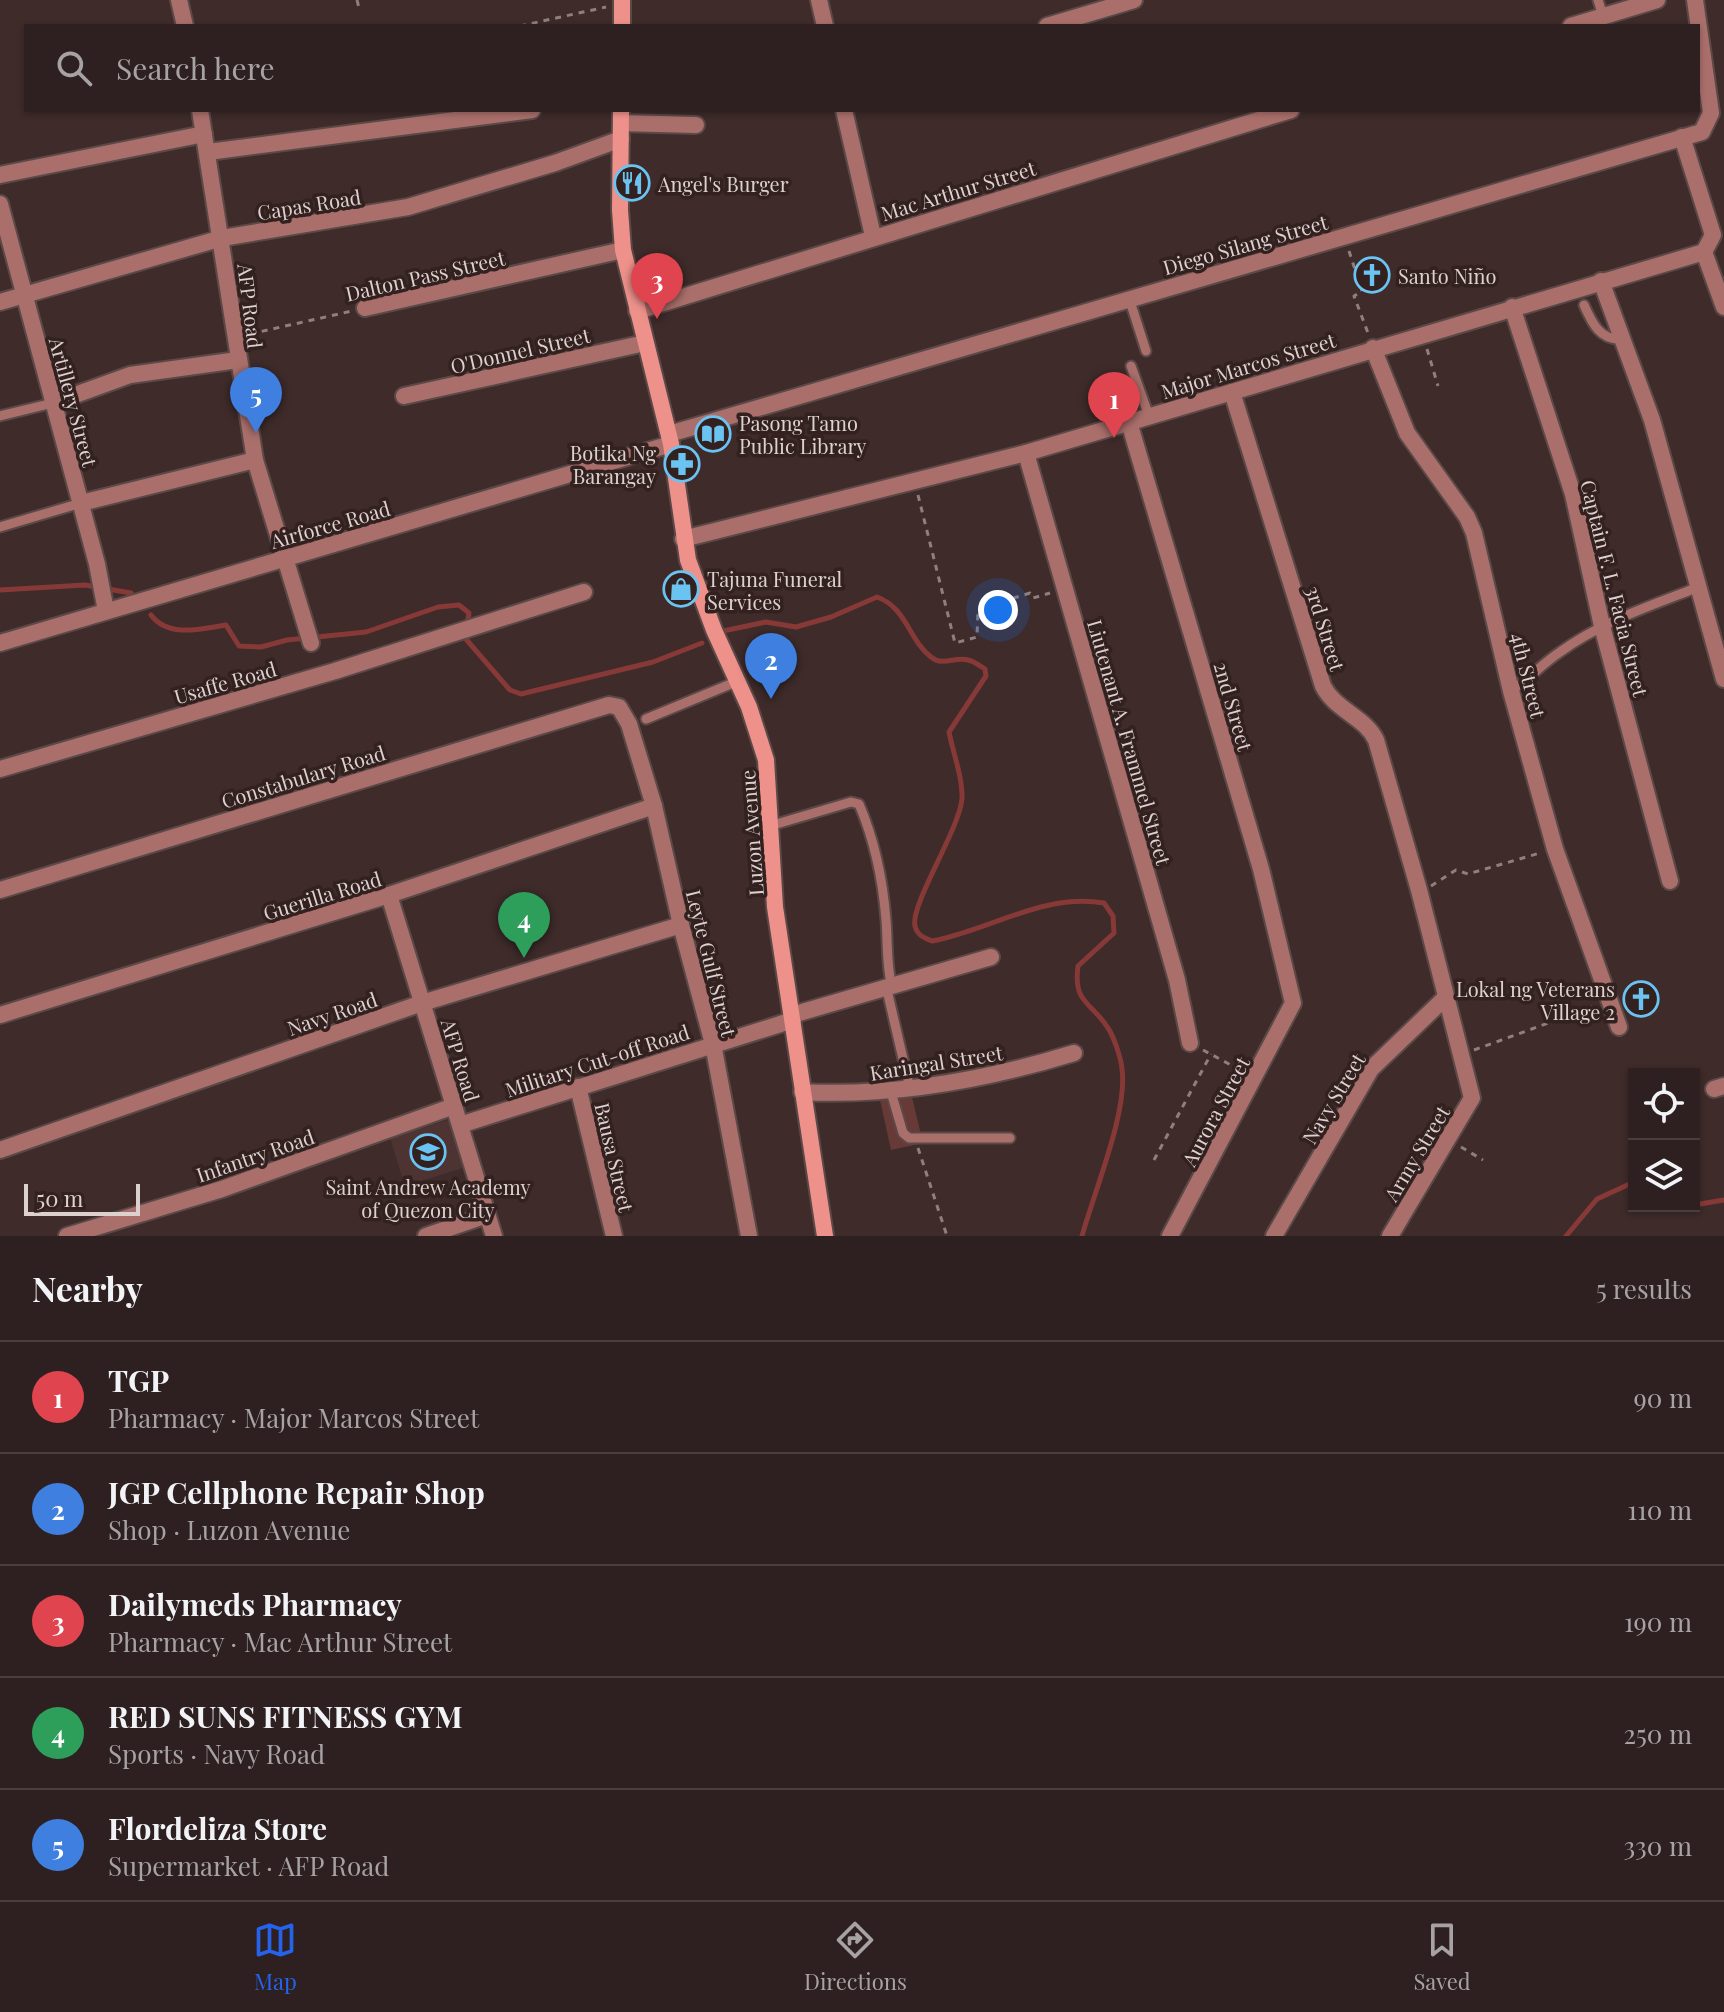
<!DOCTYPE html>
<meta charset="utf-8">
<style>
:root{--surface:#2e2020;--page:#362829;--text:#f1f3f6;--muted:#a7a3a5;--line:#493e3e;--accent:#2563eb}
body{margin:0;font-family:"Playfair Display",serif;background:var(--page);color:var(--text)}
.controls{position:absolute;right:24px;bottom:24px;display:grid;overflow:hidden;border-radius:0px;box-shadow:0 2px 6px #0004}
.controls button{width:72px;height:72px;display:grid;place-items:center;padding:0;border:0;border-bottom:2px solid var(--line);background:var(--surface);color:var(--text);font:40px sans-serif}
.scale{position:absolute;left:24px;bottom:20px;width:116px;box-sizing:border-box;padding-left:8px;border:4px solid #ddd1d0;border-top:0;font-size:22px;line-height:28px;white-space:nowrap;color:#ddd1d0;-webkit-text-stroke:6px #332120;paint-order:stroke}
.you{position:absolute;left:998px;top:610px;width:28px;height:28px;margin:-20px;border:6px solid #fff;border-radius:50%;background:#1a73e8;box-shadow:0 0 0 12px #1a73e833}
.badge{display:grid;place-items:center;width:52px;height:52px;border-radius:50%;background:var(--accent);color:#fff;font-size:26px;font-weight:700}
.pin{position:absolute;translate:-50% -66px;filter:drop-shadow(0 2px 4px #0008)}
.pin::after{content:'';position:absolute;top:42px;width:28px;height:24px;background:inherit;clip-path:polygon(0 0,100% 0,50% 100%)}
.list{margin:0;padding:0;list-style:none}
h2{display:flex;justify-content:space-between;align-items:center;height:104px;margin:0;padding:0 32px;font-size:34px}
h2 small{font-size:26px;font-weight:400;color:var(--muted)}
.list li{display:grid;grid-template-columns:52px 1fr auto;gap:24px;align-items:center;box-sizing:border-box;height:112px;padding:0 32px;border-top:2px solid var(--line)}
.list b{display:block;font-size:30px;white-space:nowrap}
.list p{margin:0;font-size:26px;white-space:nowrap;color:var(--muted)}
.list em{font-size:26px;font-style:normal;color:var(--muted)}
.icon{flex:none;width:44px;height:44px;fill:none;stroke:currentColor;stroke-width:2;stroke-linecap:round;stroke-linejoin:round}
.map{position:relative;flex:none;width:1724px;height:1236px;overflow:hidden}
.search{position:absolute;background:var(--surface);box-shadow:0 2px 6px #0004;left:24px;right:24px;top:24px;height:88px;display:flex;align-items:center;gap:20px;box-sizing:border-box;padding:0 28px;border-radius:0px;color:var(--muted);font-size:30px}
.sheet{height:664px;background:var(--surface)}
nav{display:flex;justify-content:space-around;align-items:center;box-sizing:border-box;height:112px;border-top:2px solid var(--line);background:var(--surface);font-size:22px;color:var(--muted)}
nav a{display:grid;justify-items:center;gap:4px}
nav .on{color:var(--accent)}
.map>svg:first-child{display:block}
.built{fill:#4d3331}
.green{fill:#683a37}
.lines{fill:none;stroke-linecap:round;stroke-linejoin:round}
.stream{stroke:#873937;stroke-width:5}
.service-casing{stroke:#5b4948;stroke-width:13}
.minor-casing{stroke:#5b4948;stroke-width:20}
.tertiary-casing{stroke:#5b4948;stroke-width:20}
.secondary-casing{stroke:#5b4948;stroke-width:20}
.path{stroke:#8f7f7e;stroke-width:3;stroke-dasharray:6 6;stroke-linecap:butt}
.service{stroke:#aa6f6b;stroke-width:9}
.minor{stroke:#aa6f6b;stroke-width:16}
.tertiary{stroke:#aa6f6b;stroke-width:16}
.secondary{stroke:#ef918b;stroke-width:16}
.labels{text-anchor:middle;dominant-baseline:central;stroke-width:7;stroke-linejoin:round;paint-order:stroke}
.poi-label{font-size:20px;fill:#ddd1d0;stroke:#332120;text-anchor:start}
.street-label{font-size:20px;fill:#ddd1d0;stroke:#332120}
</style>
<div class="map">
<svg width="1724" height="1236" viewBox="0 0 1724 1236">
<rect width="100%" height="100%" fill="#3e2b2a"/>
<!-- built -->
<polygon class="built" points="451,1119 466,1167 405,1186 390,1138"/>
<!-- green -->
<polygon class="green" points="911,1093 923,1143 891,1150 880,1100"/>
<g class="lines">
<!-- stream -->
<g class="stream">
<polyline points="0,590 85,585 131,593"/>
<path d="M151,615C168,638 201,629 226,625L239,646L261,647L287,640L366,632L438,607L459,605L469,613L465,638L510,690L521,694L653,662L702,643"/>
<path d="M723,631L766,622L796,627L831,617L877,597C907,608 908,639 931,657C943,667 955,656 968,660C974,661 980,666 985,669L986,676L949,732C953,753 963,778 962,799C959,830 910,905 915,926C917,935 924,938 932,941C990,930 1043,893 1104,903L1113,916L1114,933L1078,966C1073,1004 1091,1001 1108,1028C1114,1037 1121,1058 1122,1069C1128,1112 1094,1192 1082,1236"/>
<polyline points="1694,1205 1724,1200"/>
<polyline points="1566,1236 1597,1199 1634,1182"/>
</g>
<defs>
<g id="service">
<polyline points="1598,0 1603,16"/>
<polyline points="1129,298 1146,351"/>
<path d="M1584,305C1592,323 1600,341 1623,339"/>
<polyline points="1131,366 1149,416"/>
<polyline points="0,416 53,403"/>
<polyline points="0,527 81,503"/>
<path d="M1511,691C1529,679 1542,664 1560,652C1601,622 1650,606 1696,588"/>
<polyline points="646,719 738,681"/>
<path d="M773,825L851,802L859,804C874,839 883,882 886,920C888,944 886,964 892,988"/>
<polyline points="887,990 910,1089"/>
<polyline points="891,1092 903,1133 909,1138 1010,1138"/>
</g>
<g id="minor">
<polyline points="819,0 825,26"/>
<polyline points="1047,26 1134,0"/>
<polyline points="1571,26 1657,0"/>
<polyline points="844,110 873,236"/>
<polyline points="621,123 696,125"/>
<polyline points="208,152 532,110"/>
<polyline points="0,175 204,134"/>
<polyline points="0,204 97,564 106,611"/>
<polyline points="1704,252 1724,307"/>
<polyline points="1601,281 1652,420 1724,679"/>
<polyline points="0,302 222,238 408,207 555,163 621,139"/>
<polyline points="1512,307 1573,494 1602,626 1670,881"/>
<polyline points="365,308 623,250"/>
<polyline points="637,311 1291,110"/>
<polyline points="1373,348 1407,433 1467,517 1474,533 1511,691 1555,849 1619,1027"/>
<path d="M1232,392L1323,686C1335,710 1365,717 1376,740L1419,890L1472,1098L1390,1236"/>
<polyline points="404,396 645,343"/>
<polyline points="53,403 130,375 238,360"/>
<polyline points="1129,422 1261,869 1293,1003 1170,1236"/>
<polyline points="669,434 1702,132 1711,113 1695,0"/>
<polyline points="1026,453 1177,980 1190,1043"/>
<polyline points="81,503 255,460"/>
<polyline points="683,539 1026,453 1704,252 1713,235 1682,137"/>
<polyline points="0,643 671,444"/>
<polyline points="0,769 335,671 584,592"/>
<polyline points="0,890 609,705 619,707 629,724 654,806 681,925 713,1044 749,1236"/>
<polyline points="0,1015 389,895 654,806"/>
<polyline points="792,1015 991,957"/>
<polyline points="578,1087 614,1236"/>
<polyline points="1714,1089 1724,1086"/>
<path d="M802,1092C894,1097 986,1080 1074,1053"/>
<polyline points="460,1125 793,1020"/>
<polyline points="0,1150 422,1003 681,925"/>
<polyline points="67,1236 222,1189 454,1106"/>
<polyline points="426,1236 487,1215"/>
<polyline points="1274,1236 1371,1069 1446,997"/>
</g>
<g id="tertiary">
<polyline points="179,0 185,26"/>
<polyline points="200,110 255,460 311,643"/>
<polyline points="389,895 494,1236"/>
</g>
<g id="secondary">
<polyline points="622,26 622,0"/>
<polyline points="621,110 620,210 623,250 671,444 688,560 714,630 749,707 766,760 775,907 825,1236"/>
</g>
</defs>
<!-- service casing -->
<use href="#service" class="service-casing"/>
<!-- minor casing -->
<use href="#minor" class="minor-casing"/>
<!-- tertiary casing -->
<use href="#tertiary" class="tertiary-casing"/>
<!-- secondary casing -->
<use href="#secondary" class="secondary-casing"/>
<!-- path -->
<g class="path">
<polyline points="357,0 359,8"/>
<polyline points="520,26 606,7"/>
<polyline points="1349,251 1362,291 1354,296 1368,333"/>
<polyline points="250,334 352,311"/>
<polyline points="1427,349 1438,386"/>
<polyline points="918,495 955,643 977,637 978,609 1030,593 1033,598 1050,593"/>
<polyline points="1431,886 1456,870 1468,874 1540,853"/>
<polyline points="1203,1050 1242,1071"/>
<polyline points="1474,1050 1595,1006"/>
<polyline points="1461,1147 1483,1160"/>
<polyline points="918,1148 947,1236"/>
<polyline points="1154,1160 1211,1054"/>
</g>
<!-- service -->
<use href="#service" class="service"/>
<!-- minor -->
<use href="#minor" class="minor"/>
<!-- tertiary -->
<use href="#tertiary" class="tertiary"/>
<!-- secondary -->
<use href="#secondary" class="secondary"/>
</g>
<!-- icons -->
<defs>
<symbol id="restaurant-ring" viewBox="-11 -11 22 22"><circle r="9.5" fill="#332120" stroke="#6bc3f2" stroke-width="1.5"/><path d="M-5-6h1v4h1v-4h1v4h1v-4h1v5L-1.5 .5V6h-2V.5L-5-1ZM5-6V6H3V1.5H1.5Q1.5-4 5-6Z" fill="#6bc3f2"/></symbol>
<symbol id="church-ring" viewBox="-11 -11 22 22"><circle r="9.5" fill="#332120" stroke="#6bc3f2" stroke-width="1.5"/><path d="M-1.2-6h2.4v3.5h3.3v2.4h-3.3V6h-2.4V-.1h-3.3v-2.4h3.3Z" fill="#6bc3f2"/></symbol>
<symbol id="library-ring" viewBox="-11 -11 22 22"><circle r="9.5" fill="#332120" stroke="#6bc3f2" stroke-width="1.5"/><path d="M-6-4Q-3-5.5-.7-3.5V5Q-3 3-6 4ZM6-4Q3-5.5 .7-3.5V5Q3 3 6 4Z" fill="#6bc3f2"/></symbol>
<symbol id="pharmacy-ring" viewBox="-11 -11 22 22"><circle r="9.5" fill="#332120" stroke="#6bc3f2" stroke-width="1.5"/><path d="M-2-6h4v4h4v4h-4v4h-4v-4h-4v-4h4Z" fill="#6bc3f2"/></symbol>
<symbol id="shop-ring" viewBox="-11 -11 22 22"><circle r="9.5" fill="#332120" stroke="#6bc3f2" stroke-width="1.5"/><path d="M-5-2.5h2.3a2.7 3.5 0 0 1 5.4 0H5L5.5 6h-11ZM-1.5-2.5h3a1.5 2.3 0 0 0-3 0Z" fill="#6bc3f2"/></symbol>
<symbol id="school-ring" viewBox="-11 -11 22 22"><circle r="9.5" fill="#332120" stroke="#6bc3f2" stroke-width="1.5"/><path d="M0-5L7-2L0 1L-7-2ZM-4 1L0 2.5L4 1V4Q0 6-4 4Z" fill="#6bc3f2"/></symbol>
</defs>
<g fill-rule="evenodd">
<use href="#restaurant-ring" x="612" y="163" width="40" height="40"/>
<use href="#church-ring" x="1352" y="255" width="40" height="40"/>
<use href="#library-ring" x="693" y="414" width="40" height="40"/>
<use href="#pharmacy-ring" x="662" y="444" width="40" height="40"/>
<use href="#shop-ring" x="661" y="569" width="40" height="40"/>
<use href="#church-ring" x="1621" y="979" width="40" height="40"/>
<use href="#school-ring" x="408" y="1132" width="40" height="40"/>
</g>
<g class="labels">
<!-- poi labels -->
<g class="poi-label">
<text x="658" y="183">Angel's Burger</text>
<text x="1398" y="275">Santo Niño</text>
<text x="739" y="422">Pasong Tamo<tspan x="739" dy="23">Public Library</tspan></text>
<text x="656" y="452" text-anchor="end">Botika Ng<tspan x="656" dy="23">Barangay</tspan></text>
<text x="707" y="578">Tajuna Funeral<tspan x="707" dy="23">Services</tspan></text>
<text x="1615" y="988" text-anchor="end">Lokal ng Veterans<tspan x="1615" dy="23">Village 2</tspan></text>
<text x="428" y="1186" text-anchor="middle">Saint Andrew Academy<tspan x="428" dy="23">of Quezon City</tspan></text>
</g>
<!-- street labels -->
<g class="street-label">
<text transform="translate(958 190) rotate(-17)">Mac Arthur Street</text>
<text transform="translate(309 204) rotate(-9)">Capas Road</text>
<text transform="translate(1245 244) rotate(-16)">Diego Silang Street</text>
<text transform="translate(425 275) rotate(-13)">Dalton Pass Street</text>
<text transform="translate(251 306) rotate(83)">AFP Road</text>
<text transform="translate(520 350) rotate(-13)">O'Donnel Street</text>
<text transform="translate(1248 365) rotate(-17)">Major Marcos Street</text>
<text transform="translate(74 402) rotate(75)">Artillery Street</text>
<text transform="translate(330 524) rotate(-16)">Airforce Road</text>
<text transform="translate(1615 588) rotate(76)">Captain F. L. Facia Street</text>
<text transform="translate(1326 628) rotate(73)">3rd Street</text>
<text transform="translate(1529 675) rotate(76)">4th Street</text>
<text transform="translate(225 682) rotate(-16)">Usaffe Road</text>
<text transform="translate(1234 706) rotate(74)">2nd Street</text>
<text transform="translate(1130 742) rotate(74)">Liutenant A. Frammel Street</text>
<text transform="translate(303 776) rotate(-17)">Constabulary Road</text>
<text transform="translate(751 833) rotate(-94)">Luzon Avenue</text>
<text transform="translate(322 895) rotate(-17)">Guerilla Road</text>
<text transform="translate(712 963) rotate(76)">Leyte Gulf Street</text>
<text transform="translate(332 1013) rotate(-19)">Navy Road</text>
<text transform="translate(461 1060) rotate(73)">AFP Road</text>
<text transform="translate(597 1060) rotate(-18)">Military Cut-off Road</text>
<text transform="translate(936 1062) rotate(-9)">Karingal Street</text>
<text transform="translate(1333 1098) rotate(-59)">Navy Street</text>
<text transform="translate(1215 1111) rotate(-62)">Aurora Street</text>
<text transform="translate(1416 1153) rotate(-59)">Army Street</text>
<text transform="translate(255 1155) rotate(-19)">Infantry Road</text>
<text transform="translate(615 1157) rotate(77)">Bausa Street</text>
</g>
</g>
</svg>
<div class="controls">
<button><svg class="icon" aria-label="locate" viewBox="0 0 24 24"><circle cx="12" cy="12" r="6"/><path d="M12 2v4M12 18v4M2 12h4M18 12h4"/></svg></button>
<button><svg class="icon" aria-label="layers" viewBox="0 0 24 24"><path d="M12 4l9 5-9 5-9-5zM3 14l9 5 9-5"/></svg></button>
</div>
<div class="scale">50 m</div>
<div class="you"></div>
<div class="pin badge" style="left:1114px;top:438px;background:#e0444e">1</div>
<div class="pin badge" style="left:771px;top:699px;background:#3f7fe0">2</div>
<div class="pin badge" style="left:657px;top:319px;background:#e0444e">3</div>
<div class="pin badge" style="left:524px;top:958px;background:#2e9e5b">4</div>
<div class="pin badge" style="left:256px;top:433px;background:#3f7fe0">5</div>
<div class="search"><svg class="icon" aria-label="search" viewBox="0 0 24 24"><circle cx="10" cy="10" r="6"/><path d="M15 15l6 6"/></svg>Search here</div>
</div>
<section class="sheet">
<h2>Nearby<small>5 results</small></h2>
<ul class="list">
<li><span class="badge" style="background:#e0444e">1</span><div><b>TGP</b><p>Pharmacy · Major Marcos Street</p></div><em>90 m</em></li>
<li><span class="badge" style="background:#3f7fe0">2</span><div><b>JGP Cellphone Repair Shop</b><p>Shop · Luzon Avenue</p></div><em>110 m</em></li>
<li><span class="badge" style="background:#e0444e">3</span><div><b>Dailymeds Pharmacy</b><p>Pharmacy · Mac Arthur Street</p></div><em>190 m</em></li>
<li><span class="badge" style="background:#2e9e5b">4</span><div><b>RED SUNS FITNESS GYM</b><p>Sports · Navy Road</p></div><em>250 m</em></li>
<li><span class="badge" style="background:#3f7fe0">5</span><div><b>Flordeliza Store</b><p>Supermarket · AFP Road</p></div><em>330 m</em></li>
</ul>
</section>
<nav>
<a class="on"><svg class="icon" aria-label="map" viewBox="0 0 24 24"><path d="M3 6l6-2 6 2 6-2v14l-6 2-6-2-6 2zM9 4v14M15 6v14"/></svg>Map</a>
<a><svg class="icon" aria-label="directions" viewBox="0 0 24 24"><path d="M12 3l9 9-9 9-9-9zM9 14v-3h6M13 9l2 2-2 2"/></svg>Directions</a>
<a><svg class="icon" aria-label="saved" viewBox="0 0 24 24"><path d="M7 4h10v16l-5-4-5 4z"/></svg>Saved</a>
</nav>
